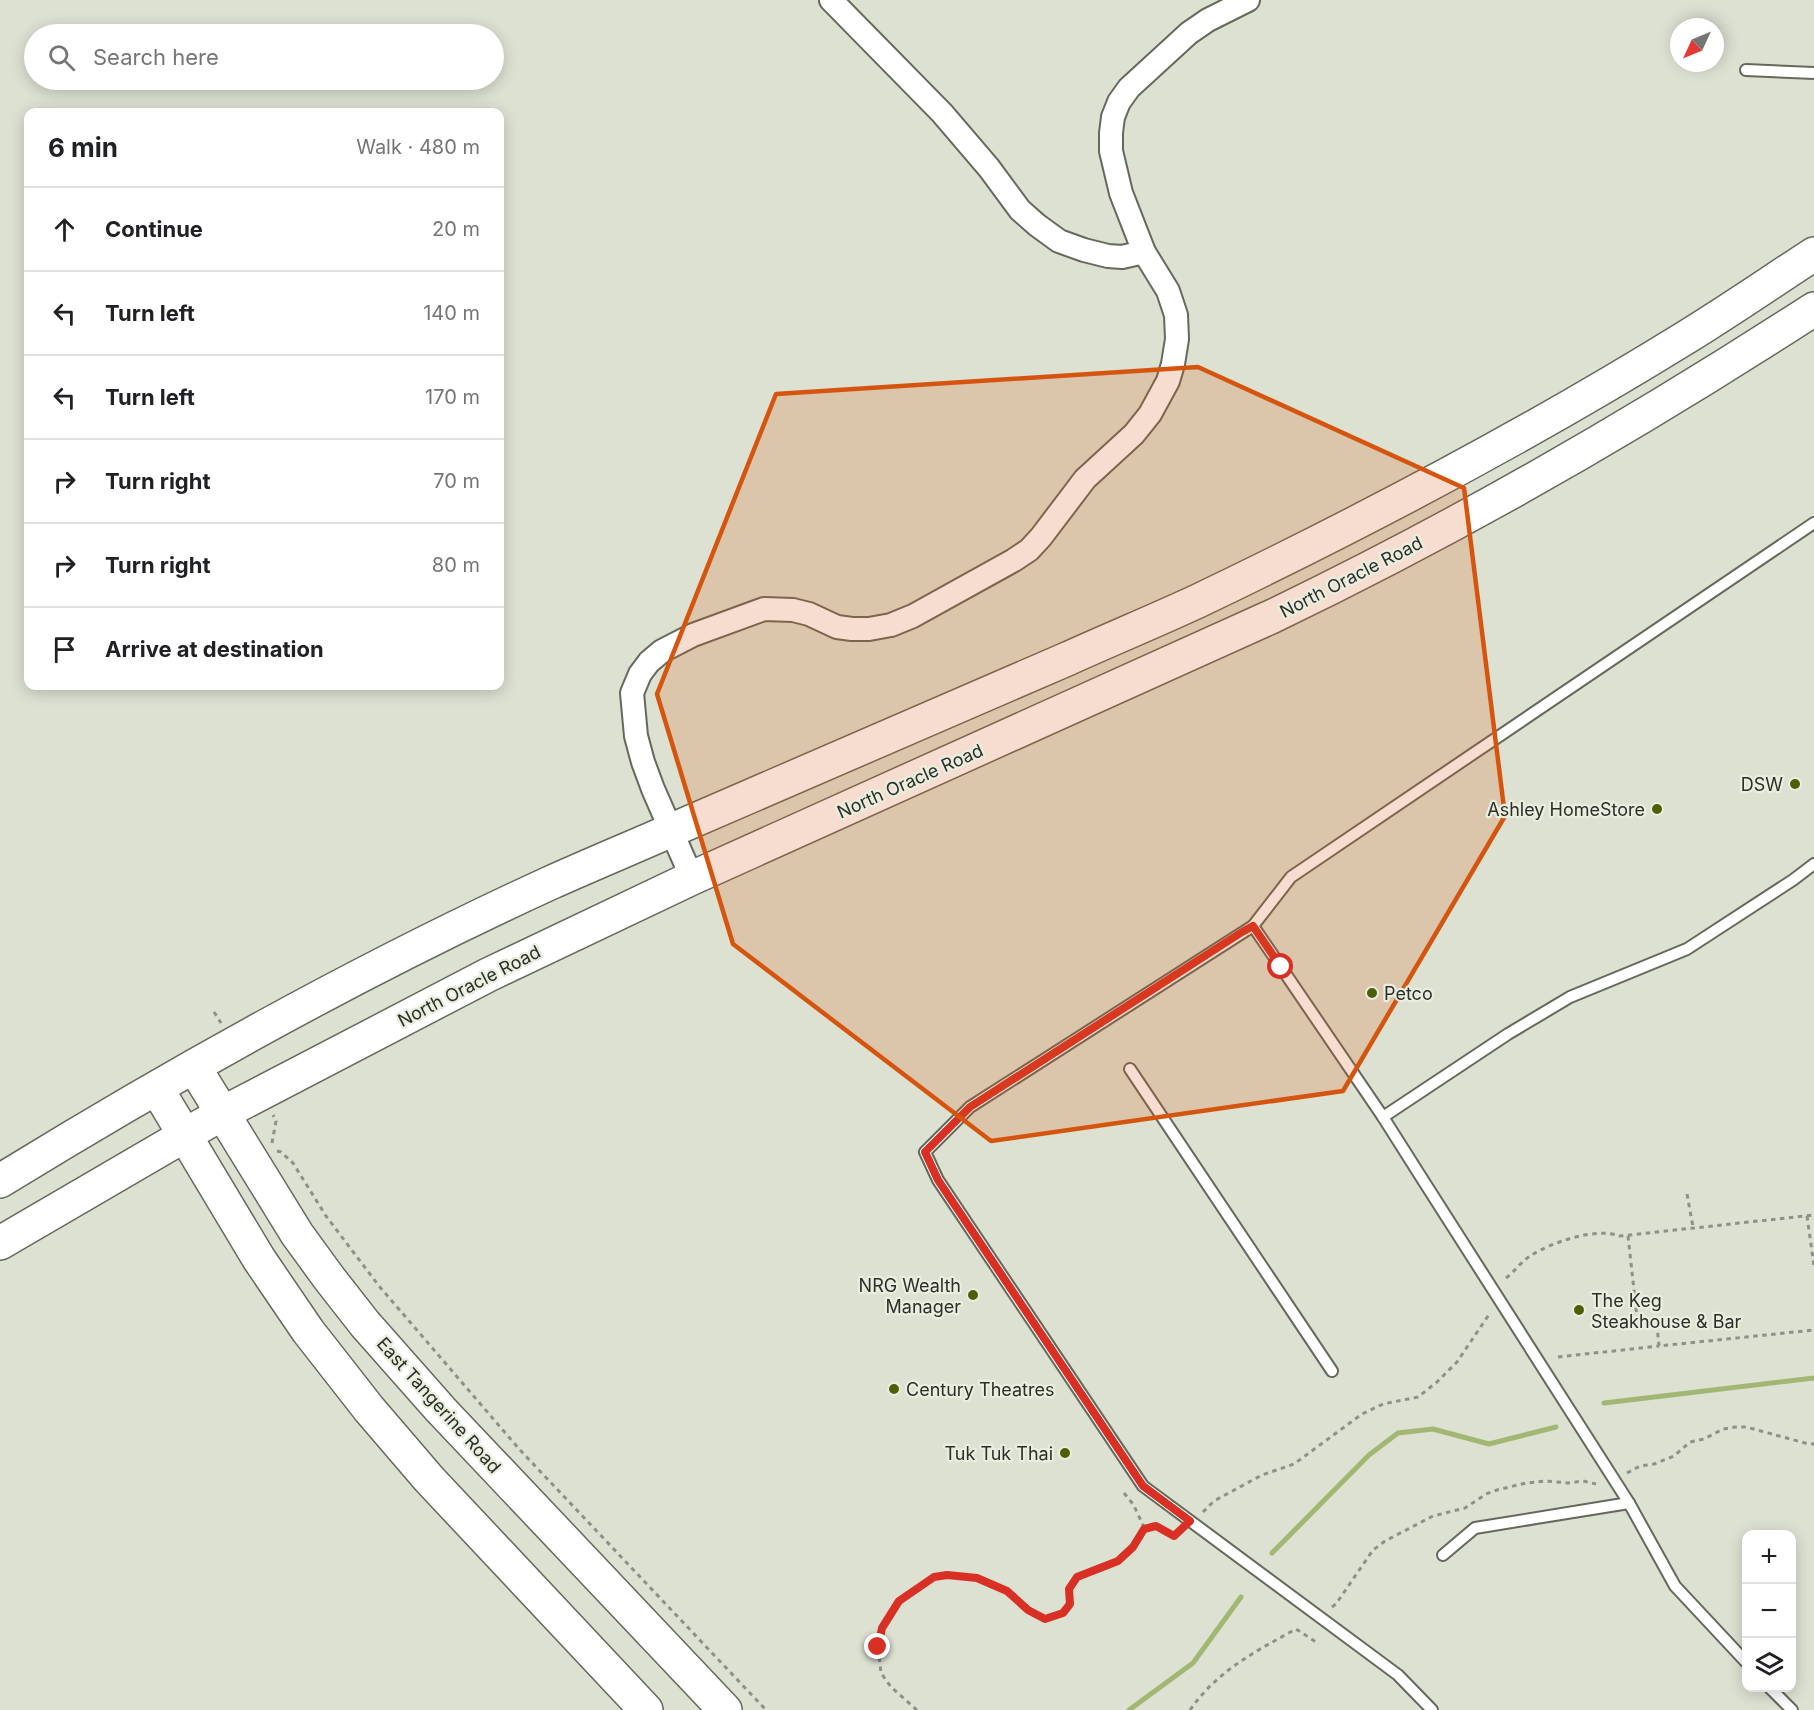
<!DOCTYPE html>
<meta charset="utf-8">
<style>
:root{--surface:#fff;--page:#f2f2f2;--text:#202124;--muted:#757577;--line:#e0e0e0}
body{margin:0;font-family:Inter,sans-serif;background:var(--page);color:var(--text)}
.controls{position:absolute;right:18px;bottom:18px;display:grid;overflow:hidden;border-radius:12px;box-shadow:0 3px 15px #0003}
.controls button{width:54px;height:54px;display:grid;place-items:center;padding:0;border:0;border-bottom:2px solid var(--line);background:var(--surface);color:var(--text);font:30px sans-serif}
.compass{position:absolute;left:1670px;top:18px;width:54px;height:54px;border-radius:50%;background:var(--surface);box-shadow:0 3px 15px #0003;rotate:226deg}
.stop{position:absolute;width:18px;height:18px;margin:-14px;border:4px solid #d93025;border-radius:50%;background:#fff}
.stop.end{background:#d93025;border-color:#fff;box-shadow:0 2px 6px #0008}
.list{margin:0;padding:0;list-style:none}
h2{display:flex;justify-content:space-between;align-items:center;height:78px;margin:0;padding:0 24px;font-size:26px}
h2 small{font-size:20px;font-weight:400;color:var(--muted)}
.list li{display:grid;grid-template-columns:39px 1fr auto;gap:18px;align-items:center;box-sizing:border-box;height:84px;padding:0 24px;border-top:2px solid var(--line)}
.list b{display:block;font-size:22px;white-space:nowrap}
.list em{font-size:20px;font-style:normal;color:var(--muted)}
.icon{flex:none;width:33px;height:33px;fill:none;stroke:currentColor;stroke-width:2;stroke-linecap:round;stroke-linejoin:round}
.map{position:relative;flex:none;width:1814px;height:1710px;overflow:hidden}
.search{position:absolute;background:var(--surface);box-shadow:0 3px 15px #0003;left:24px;top:24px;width:480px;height:66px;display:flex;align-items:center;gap:15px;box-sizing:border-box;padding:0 21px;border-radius:33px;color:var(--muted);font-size:22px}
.panel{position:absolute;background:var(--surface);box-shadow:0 3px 15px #0003;left:24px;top:108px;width:480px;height:582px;border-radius:12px}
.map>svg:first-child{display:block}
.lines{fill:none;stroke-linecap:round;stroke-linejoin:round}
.stream{stroke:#a2b773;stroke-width:5}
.service-casing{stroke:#65695c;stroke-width:14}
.minor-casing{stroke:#65695c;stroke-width:26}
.primary-casing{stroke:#65695c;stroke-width:36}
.trunk-casing{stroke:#65695c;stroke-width:36}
.path{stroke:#8e9186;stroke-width:3;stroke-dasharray:4.5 4.5;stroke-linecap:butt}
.service{stroke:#fff;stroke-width:10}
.minor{stroke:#fff;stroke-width:22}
.primary{stroke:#fff;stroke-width:33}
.trunk{stroke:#fff;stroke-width:33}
.route{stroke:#d93025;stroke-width:8}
.marked{fill:#d5550f;fill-opacity:0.2;stroke:#d5550f;stroke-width:4.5;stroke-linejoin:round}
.poi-dot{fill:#4d6007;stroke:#e9eedf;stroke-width:2}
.labels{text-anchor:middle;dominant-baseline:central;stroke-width:4.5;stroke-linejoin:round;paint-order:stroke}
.street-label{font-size:18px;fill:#2c2e28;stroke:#e9eedf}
.poi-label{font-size:18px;fill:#2c2e28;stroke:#e9eedf;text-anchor:end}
</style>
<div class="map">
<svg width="1814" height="1710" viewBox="0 0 1814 1710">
<rect width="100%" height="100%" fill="#dce1d2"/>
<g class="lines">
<!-- stream -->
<g class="stream">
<polyline points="1604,1403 1814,1378"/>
<polyline points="1272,1553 1369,1455 1398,1433 1433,1429 1489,1444 1556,1427"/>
<polyline points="1129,1710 1193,1663 1241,1597"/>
</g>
<defs>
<g id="service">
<polyline points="1746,70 1814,73"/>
<polyline points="1253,926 1383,1117 1421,1177 1629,1503 1675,1586 1746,1662"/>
<polyline points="1130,1069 1332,1371"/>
<polyline points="1383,1117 1508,1034 1570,997 1687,949 1793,880 1814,864"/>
<polyline points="1443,1555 1475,1528 1629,1503"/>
<polyline points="1770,1688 1792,1710"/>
<polyline points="1432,1710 1398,1675 1143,1486 938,1180 925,1152 970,1107 1253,926 1291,877 1814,523"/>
</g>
<g id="minor">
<polyline points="831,0 942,113 989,168 1020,210 1037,225 1059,241 1084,250 1108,256 1122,257 1144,252"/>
<polyline points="692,878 653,789 643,762 636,736 632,693 640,674 649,662 662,651 693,635 764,609 793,610 809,614 837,627 852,629 869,629 891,625 913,616 1014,560 1029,550 1041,537 1085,479 1134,434 1150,414 1168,381 1173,364 1177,339 1176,315 1168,291 1144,252 1121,193 1111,151 1111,133 1113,117 1119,102 1129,88 1189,33 1208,20 1248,0"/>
</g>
<g id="primary">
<polyline points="194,1067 297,1234 329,1278 365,1324 441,1410 725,1710"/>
<polyline points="157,1089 259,1259 308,1331 369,1409 429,1479 646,1710"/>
</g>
<g id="trunk">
<path d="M0,1181C177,1072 360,970 550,883C590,865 631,848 672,830C803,772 935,716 1067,659C1111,639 1155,621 1198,601C1365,521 1528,435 1685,338C1729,311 1771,282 1814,254"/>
<path d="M0,1243L223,1113L488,975L692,878L1273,616C1460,526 1640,422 1814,309"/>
</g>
</defs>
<!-- service casing -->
<use href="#service" class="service-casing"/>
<!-- minor casing -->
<use href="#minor" class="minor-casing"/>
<!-- primary casing -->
<use href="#primary" class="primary-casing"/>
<!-- trunk casing -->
<use href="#trunk" class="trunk-casing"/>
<!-- path -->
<g class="path">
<polyline points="214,1012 221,1023"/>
<polyline points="272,1143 276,1121 273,1115"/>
<polyline points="277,1151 281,1152 293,1163 326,1216 379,1286 520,1450 766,1710"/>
<polyline points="1687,1194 1693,1227"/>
<polyline points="1807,1216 1814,1266"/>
<polyline points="1628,1236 1638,1326 1653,1324 1657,1326 1659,1346 1814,1330"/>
<path d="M1506,1278C1515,1271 1521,1262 1530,1256C1552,1242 1596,1227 1620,1236L1814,1215"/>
<polyline points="1558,1357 1659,1346"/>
<polyline points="1627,1473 1640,1466 1654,1464 1674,1456 1690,1442 1704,1439 1723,1429 1735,1427 1746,1427 1805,1443 1814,1444"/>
<polyline points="1124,1493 1133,1504 1145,1529"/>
<polyline points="1203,1512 1214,1501 1262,1475 1294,1464 1362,1414 1383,1404 1418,1397 1437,1382 1457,1362 1490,1313"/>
<polyline points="1332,1607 1336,1604 1373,1550 1385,1541 1433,1516 1465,1508 1486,1494 1497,1490 1526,1483 1546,1481 1568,1483 1583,1481 1596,1484"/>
<polyline points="917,1710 891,1687 881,1673 878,1647 882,1628 899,1601 934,1577 947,1575 977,1578 1007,1591 1027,1610 1045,1619 1063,1613 1070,1604 1069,1589 1077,1577 1118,1561 1133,1547 1145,1529 1156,1526 1174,1536 1180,1530"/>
<path d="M1190,1710C1217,1671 1256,1651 1296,1629L1319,1644"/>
</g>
<!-- service -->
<use href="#service" class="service"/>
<!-- minor -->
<use href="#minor" class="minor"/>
<!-- primary -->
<use href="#primary" class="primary"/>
<!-- trunk -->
<use href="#trunk" class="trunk"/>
</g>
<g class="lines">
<!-- route -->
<polyline class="route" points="878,1647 882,1628 899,1601 934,1577 947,1575 977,1578 1007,1591 1028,1610 1045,1619 1063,1613 1070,1604 1069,1589 1077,1577 1118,1561 1133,1547 1144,1529 1156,1526 1174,1536 1190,1521 1143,1486 938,1180 925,1152 970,1107 1242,932 1253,926 1281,967"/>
</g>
<!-- marked area -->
<path class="marked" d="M1198,367L1464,488L1505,816L1343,1091L991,1141L733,944L657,694L776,394Z"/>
<!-- markers -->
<g class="poi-dot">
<circle cx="1795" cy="784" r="6"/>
<circle cx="1657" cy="809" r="6"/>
<circle cx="1372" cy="993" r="6"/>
<circle cx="973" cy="1295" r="6"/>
<circle cx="1579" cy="1310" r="6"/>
<circle cx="894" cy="1389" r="6"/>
<circle cx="1065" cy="1453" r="6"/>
</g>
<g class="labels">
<!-- street labels -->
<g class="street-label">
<text transform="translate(1351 577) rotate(-27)">North Oracle Road</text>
<text transform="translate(910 781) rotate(-24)">North Oracle Road</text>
<text transform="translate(469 986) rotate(-27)">North Oracle Road</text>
<text transform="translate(439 1405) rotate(48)">East Tangerine Road</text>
</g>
<!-- poi labels -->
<g class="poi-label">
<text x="1783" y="784">DSW</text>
<text x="1645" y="809">Ashley HomeStore</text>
<text x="1384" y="993" text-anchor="start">Petco</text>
<text x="961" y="1285">NRG Wealth<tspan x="961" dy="21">Manager</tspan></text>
<text x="1591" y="1300" text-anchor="start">The Keg<tspan x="1591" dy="21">Steakhouse &amp; Bar</tspan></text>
<text x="906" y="1389" text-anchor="start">Century Theatres</text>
<text x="1053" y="1453">Tuk Tuk Thai</text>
</g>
</g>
</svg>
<div class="controls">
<button>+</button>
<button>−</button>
<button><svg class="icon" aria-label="layers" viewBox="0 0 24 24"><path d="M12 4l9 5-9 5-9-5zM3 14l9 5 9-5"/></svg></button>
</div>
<svg class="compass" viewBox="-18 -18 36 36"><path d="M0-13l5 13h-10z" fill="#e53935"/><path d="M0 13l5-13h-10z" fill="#757577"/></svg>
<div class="stop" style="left:1281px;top:967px"></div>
<div class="stop end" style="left:878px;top:1647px"></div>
<div class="search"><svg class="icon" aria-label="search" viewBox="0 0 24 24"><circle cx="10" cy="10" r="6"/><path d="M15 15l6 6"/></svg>Search here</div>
<section class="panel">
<h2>6 min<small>Walk · 480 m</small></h2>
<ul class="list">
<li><svg class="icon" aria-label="ahead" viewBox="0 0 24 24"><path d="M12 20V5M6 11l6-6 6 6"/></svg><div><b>Continue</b></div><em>20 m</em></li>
<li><svg class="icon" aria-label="left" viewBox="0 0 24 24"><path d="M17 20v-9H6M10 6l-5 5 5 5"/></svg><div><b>Turn left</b></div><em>140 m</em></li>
<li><svg class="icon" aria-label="left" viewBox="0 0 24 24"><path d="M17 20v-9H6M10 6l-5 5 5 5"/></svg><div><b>Turn left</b></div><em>170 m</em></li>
<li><svg class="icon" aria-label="right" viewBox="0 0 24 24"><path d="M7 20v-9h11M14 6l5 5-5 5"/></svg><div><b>Turn right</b></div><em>70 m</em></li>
<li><svg class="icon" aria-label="right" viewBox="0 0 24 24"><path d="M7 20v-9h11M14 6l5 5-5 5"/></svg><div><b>Turn right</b></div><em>80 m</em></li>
<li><svg class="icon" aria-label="arrive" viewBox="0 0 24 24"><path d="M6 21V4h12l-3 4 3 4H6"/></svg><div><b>Arrive at destination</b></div></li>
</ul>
</section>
</div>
